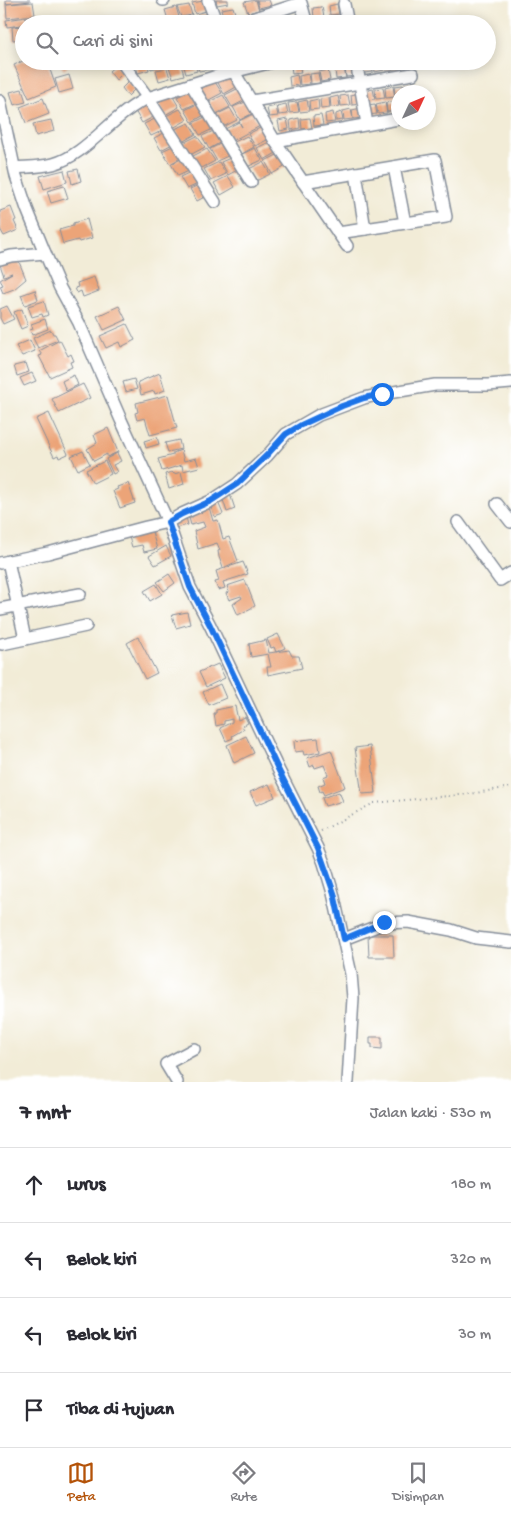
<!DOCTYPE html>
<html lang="id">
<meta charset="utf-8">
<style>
:root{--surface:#fff;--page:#f2f2f3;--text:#2b2b33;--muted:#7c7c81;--line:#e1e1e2;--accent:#b45309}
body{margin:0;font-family:"Gochi Hand",sans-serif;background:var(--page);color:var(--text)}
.compass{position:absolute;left:391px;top:85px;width:45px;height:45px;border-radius:50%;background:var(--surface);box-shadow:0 2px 12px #0003;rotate:46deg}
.stop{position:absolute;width:15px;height:15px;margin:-11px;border:4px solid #1a73e8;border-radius:50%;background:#fff}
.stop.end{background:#1a73e8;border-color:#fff;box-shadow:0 1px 5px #0008}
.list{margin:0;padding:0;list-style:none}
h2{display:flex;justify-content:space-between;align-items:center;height:65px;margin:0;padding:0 20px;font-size:21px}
h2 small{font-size:16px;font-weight:400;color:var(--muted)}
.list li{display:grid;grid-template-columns:32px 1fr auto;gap:15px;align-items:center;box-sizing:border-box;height:75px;padding:0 20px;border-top:1px solid var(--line)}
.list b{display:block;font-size:19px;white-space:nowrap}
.list em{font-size:16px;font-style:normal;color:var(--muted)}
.icon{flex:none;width:28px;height:28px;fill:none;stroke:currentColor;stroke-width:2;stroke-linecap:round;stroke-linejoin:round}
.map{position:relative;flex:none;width:511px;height:1082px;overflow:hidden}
.search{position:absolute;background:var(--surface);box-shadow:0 2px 12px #0003;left:15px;right:15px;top:15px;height:55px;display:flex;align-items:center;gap:12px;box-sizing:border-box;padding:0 18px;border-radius:28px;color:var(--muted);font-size:19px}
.sheet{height:365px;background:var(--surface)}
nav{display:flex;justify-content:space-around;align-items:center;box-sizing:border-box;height:70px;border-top:1px solid var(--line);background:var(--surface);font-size:14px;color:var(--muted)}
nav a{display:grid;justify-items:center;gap:2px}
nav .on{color:var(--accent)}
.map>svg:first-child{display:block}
.building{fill:#eca478}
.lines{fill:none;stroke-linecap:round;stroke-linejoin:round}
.minor-casing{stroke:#868e9a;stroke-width:14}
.path{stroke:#868e9a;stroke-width:2;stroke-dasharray:1 4;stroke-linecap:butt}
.minor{stroke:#fff;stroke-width:11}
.route{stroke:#1a73e8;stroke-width:6}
</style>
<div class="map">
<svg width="511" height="1082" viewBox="0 0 511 1082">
<rect width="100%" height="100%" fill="#fff"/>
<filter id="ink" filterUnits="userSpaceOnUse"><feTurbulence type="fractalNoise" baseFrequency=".02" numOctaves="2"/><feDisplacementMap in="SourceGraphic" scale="10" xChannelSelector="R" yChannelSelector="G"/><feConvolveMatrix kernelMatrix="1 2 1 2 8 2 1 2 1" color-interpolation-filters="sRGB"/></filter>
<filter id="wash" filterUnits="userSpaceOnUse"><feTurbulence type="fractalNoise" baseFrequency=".0096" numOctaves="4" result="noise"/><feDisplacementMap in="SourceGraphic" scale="20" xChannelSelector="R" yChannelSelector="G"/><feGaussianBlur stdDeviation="1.12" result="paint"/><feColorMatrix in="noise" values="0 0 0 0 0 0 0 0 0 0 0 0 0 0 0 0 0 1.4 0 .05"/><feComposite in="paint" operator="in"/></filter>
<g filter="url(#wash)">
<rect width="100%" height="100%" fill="#f2ecd7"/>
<g id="blocks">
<!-- building -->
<g class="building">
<polygon points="6,0 30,0 30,1 6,4"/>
<polygon points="216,0 228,0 228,3 217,5"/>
<polygon points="256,0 259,10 248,13 244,2"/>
<polygon points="257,0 269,0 271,5 259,8"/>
<polygon points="203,1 206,11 195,14 192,3"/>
<polygon points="33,2 35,15 7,18 6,4"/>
<polygon points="337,4 339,14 330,15 329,6"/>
<polygon points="189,5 192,15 181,17 177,7"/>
<polygon points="176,7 179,17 168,20 165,10"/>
<polygon points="233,7 236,16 224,19 221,9"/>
<polygon points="322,7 324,17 314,18 313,8"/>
<polygon points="209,14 212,24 200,24 198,16"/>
<polygon points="341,15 342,24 333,24 332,17"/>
<polygon points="27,17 28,24 7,27 6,20"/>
<polygon points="54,18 55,24 35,24 34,21"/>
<polygon points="296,18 298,24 286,24 285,20"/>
<polygon points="196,19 198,24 186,24 185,21"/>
<polygon points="24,26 24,39 13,40 12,27"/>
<polygon points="23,61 47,61 56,87 29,98 14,65"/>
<polygon points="57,61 69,61 71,63 64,70"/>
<polygon points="147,61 149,70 138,73 135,63"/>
<polygon points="149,61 161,61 163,66 151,69"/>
<polygon points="163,61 175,61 176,64 164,67"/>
<polygon points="193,61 195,61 197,71 186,74 183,63"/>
<polygon points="196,61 208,61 211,69 199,71"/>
<polygon points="210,61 222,61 223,65 212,68"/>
<polygon points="303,61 312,61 313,67 304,68"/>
<polygon points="314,61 342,61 343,63 314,67"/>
<polygon points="382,61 384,70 375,72 374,62"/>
<polygon points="383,61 392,61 394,69 385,70"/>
<polygon points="393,61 412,61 413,66 394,69"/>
<polygon points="372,62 373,72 364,73 363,63"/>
<polygon points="299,63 301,73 292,74 291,65"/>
<polygon points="116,65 123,73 116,80 109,71"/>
<polygon points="181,65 184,75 173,78 169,67"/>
<polygon points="354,66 356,76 346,77 345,68"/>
<polygon points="167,68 170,78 159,81 156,70"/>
<polygon points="344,68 346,78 336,79 335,69"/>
<polygon points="328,70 330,80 321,82 319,72"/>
<polygon points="318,73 320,83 311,84 310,74"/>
<polygon points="308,74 310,84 300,85 299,76"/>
<polygon points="69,75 73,89 59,93 55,79"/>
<polygon points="231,75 238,86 224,94 217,81"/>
<polygon points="297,75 299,85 290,86 289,77"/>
<polygon points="128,82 135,89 128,96 122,88"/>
<polygon points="215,82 222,93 207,101 200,89"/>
<polygon points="413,83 415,92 405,92 404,85"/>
<polygon points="403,85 404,92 398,92 398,95 395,96 394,86"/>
<polygon points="393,86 395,97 386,98 385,88"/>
<polygon points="239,88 247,99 232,107 225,95"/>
<polygon points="383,88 385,98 376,99 375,89"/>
<polygon points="22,89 26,102 14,105 10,92"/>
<polygon points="373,89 375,99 366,100 365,91"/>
<polygon points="192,90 199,102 184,109 177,97"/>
<polygon points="359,93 361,104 352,105 351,95"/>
<polygon points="172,95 179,107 165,115 158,102"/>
<polygon points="223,95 230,107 216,114 209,102"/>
<polygon points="348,95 350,105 341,106 340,96"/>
<polygon points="338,96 340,106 331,107 330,98"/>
<polygon points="43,98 49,114 26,123 20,107"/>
<polygon points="329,98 330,108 321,109 320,99"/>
<polygon points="318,99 319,109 310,110 309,101"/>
<polygon points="307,100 309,111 300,112 298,102"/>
<polygon points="248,101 255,112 240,120 233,107"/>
<polygon points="395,101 397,111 387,112 386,103"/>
<polygon points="297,102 299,112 290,113 288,103"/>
<polygon points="385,102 387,113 378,114 376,104"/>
<polygon points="199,103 206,114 192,122 185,110"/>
<polygon points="150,104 157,115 142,123 135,111"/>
<polygon points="286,104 288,114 279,115 277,106"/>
<polygon points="375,104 377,114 368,115 367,105"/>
<polygon points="276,106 278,116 269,117 267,108"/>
<polygon points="230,108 237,120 223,127 216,115"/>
<polygon points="361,108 363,118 353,119 352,110"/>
<polygon points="180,109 187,120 173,128 166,116"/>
<polygon points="351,109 353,119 344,120 343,111"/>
<polygon points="333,112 335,122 326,123 325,114"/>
<polygon points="341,112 343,120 336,121 336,114"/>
<polygon points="253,114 260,126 232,141 225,129 239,122 242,127 239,121"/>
<polygon points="321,115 323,125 314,126 313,116"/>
<polygon points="207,116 215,128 200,135 193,123"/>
<polygon points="159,117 166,129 151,136 144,124"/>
<polygon points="299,118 300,128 291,130 290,120"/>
<polygon points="310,118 312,128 302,129 301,119"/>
<polygon points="287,119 289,129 280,131 278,121"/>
<polygon points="51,120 54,131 36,136 33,124"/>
<polygon points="189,123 196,134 182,142 175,129"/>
<polygon points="262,127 269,139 255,146 248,134"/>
<polygon points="216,130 223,141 209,149 202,136"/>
<polygon points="168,131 176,142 161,150 154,138"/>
<polygon points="197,136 205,147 190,155 183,143"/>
<polygon points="247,136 254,147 240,155 232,143"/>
<polygon points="271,141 278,152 264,160 257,148"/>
<polygon points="224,142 232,154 217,161 210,149"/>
<polygon points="177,144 184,156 170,164 162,151"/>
<polygon points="255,148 262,160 247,167 240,155"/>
<polygon points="207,149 215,161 200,169 193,156"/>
<polygon points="279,154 286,166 272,174 265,161"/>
<polygon points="235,156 243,167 228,175 221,162"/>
<polygon points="185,157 193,169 178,176 171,164"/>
<polygon points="219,162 226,174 211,181 204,169"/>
<polygon points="263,162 270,174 256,181 249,169"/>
<polygon points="78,169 81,181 72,184 69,171"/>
<polygon points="64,170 67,182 44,189 40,176"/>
<polygon points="195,170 202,182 187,189 180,177"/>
<polygon points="228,176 235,187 221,195 214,183"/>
<polygon points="205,182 212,193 197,201 190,189"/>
<polygon points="64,186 68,198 51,203 47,191"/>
<polygon points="11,207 16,220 14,221 18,230 4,236 0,229 0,211"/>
<polygon points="87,219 92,238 79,242 78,240 63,244 59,230 73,226 73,223"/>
<polygon points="17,257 26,279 14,289 3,293 0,286 3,285 0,280 12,273 4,276 0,265"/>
<polygon points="94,277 99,291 83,297 81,291 77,293 75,288 78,287 77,283"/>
<polygon points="35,290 38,300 25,305 21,295"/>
<polygon points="44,301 48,315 43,317 42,314 32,317 28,306"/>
<polygon points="7,306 14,319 3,324 0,318 0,309"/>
<polygon points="119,306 126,320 104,330 97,316"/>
<polygon points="22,309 28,326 21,329 14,312"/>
<polygon points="45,319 48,329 32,335 30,330 33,329 31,324"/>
<polygon points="127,324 135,340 121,347 119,342 106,348 100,336"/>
<polygon points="51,330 53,334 55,334 58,340 38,348 33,338"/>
<polygon points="30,340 35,351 22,356 16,346"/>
<polygon points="60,340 68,356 71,354 74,361 70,362 72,367 50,377 39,356 42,355 39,351"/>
<polygon points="26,363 29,372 17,376 14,366"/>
<polygon points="32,373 36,381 24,386 20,378"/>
<polygon points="160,373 165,390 155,394 154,391 141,395 138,382"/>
<polygon points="74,375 78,385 66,391 62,381"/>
<polygon points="134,379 137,389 126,392 123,382"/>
<polygon points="83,384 90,398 59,413 52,399"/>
<polygon points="168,395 177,428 150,435 145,418 137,420 135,413 138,412 136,403"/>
<polygon points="49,413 68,454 59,458 58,455 54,457 36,419"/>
<polygon points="108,428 118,452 107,457 107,454 94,461 87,449 97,443 94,435"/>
<polygon points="157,437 159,444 146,448 144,441"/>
<polygon points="179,440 181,449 168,452 165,443"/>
<polygon points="181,450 184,461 196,458 199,467 183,471 182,465 162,471 158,459 173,455 173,453"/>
<polygon points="83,451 90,464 78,470 71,456"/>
<polygon points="117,453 121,461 113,465 117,472 113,474 106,459"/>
<polygon points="105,461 111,474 93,483 86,470"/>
<polygon points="172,472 174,474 181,472 184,484 169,489 165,474"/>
<polygon points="128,483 135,503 120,508 113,491 118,489 117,487"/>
<polygon points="230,494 235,509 227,512 222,497"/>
<polygon points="218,502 223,514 215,517 210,505"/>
<polygon points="209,507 213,521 218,520 223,539 229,537 238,561 223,568 219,557 218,551 220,550 217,543 198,549 194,531 205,527 203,522 191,525 189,518 192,518 190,511"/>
<polygon points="186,517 188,525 175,528 173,520"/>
<polygon points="152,532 157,549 144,552 142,545 132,547 129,537"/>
<polygon points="166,546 171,556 155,565 149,556"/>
<polygon points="243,562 248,574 223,582 225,588 218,590 215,582 219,581 216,571"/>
<polygon points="169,574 175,583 164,591 157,582"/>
<polygon points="245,580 255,606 238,615 233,604 242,598 241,596 229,600 226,593 229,592 227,586"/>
<polygon points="156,584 162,594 150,601 144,591"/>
<polygon points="187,612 190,624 176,628 172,615"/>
<polygon points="278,634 285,648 276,652 274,647 271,648 267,639"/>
<polygon points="138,637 157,673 145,679 127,643"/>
<polygon points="266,640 269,653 289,650 292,656 299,656 302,668 268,675 267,667 271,667 268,654 251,657 249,644"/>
<polygon points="218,664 225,678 206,687 199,672"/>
<polygon points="220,684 226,698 209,705 203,692"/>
<polygon points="235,706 238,720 245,717 248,723 242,726 244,729 232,736 233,738 226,741 220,728 232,722 232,719 224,721 224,724 216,726 214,713 216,713 216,710"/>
<polygon points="246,736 254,753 234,763 227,745"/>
<polygon points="318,738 320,752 304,755 303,751 295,752 294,741"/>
<polygon points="370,746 376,793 362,794 355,748"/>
<polygon points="331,750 345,787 324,795 322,791 320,792 318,786 325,783 323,777 328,775 324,765 315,768 314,765 310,767 307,758"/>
<polygon points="269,784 275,797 256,805 250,792"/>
<polygon points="339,792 343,801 325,806 322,798"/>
<polygon points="368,935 393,935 394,957 369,957"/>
<polygon points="370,1037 382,1037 382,1049 372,1048 372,1044 370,1044"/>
</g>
</g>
</g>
<g filter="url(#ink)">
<use href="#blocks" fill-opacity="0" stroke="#868e9a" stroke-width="1"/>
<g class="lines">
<defs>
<g id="minor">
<polyline points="163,0 164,0"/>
<polyline points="208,0 217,24"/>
<polyline points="344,4 348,24"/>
<polyline points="236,24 301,3 307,24"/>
<polyline points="121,61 148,98 215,202"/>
<polyline points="230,61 234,72 275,141 347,246"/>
<polyline points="356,61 367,124"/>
<polyline points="191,84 251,182"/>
<polyline points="0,101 16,176 27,209 45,253 60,288 79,323 121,420 168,522 190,587 210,625 278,769 318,848 324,863 333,893 351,974 353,998 348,1082"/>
<polyline points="252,101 413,74"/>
<polyline points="275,141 398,119"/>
<polyline points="394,167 405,223"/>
<path d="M15,168C27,167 41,167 53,164C87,155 114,113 148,98L220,75L277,61"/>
<polyline points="356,173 365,229"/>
<polyline points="303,182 435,160 446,217 338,233"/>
<polyline points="0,259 11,256 45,253"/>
<polyline points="497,504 511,522"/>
<polyline points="458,522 500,580 511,573"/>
<polyline points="8,561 25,639"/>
<polyline points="0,563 48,553 146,527 168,522 182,514 211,501 237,484 267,456 286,434 319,415 364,398 382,394 435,385 488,385 511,383"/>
<polyline points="0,609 80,594"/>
<polyline points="2,644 86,626"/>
<polyline points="344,939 385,923 408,922 451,930 476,938 511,942"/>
<polyline points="177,1082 166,1064 194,1049"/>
</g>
</defs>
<!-- minor casing -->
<use href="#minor" class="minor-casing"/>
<!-- path -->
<polyline class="path" points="321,831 374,803 470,794 511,787"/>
<!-- minor -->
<use href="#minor" class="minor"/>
</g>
</g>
<g class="lines" filter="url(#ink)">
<!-- route -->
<polyline class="route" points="382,394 364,398 342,406 301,425 286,434 266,456 237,484 211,501 182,514 168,522 190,587 210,625 278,769 318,848 334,893 344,939 384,922"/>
</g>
</svg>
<svg class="compass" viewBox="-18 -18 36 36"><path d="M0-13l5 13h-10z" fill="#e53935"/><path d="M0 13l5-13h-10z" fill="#7c7c81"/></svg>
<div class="stop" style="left:382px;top:394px"></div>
<div class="stop end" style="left:384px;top:922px"></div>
<div class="search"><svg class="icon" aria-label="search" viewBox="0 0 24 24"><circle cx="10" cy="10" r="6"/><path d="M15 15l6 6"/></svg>Cari di sini</div>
</div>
<section class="sheet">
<h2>7 mnt<small>Jalan kaki · 530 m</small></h2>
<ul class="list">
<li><svg class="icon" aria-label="ahead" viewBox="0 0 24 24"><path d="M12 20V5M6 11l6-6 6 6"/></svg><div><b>Lurus</b></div><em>180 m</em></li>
<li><svg class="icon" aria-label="left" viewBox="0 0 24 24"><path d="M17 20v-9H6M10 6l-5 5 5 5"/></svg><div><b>Belok kiri</b></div><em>320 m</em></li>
<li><svg class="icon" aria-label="left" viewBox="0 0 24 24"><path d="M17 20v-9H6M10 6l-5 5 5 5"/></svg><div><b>Belok kiri</b></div><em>30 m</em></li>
<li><svg class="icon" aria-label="arrive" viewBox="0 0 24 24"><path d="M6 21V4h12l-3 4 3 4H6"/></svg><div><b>Tiba di tujuan</b></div></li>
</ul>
</section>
<nav>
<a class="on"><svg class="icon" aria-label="map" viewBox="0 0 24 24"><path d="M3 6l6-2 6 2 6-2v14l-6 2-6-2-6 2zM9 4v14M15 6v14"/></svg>Peta</a>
<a><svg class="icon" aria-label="directions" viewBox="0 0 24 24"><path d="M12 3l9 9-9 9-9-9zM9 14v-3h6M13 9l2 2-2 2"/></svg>Rute</a>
<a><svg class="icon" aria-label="saved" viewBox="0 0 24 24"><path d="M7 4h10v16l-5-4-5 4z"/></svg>Disimpan</a>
</nav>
